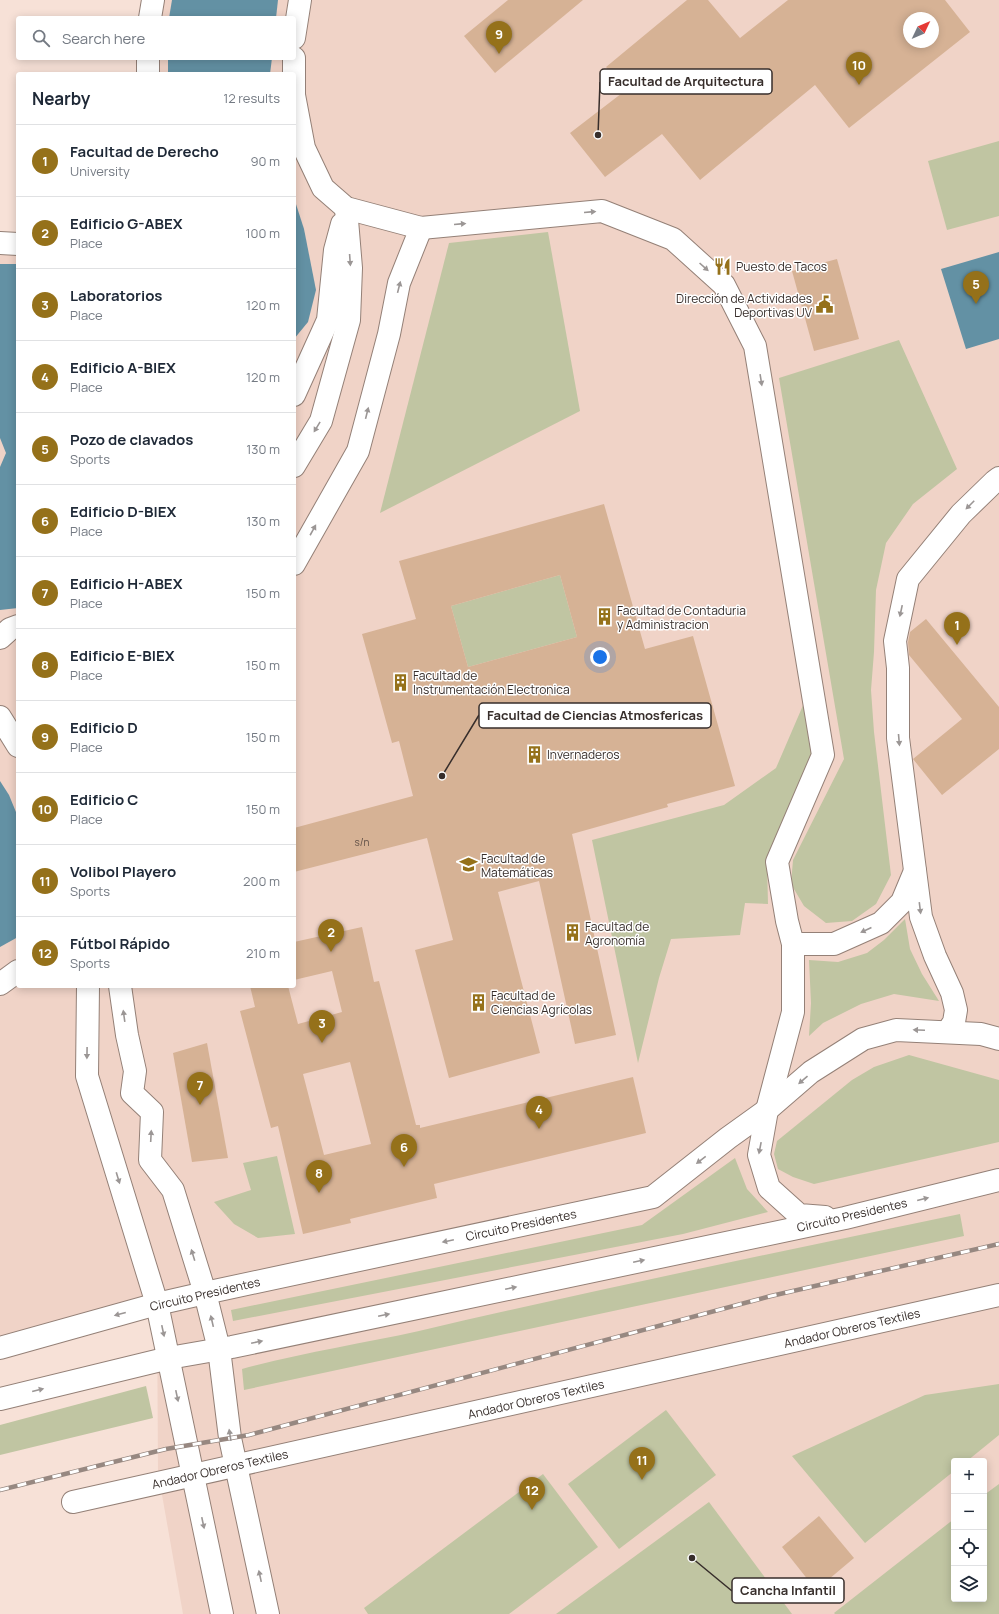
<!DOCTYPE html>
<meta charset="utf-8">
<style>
:root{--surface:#fff;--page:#f6f6f7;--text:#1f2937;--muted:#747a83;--line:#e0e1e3;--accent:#95711a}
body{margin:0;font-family:Manrope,sans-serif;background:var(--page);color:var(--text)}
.controls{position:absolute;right:12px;bottom:12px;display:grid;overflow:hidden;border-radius:4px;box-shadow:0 2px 10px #0003}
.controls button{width:36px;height:36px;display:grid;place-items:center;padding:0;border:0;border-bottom:1px solid var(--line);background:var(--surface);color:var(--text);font:20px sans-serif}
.compass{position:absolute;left:903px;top:12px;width:36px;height:36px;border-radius:50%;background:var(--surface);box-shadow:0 2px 10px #0003;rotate:46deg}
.you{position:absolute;left:600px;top:657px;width:14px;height:14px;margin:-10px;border:3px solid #fff;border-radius:50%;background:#1a73e8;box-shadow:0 0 0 6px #1a73e833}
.badge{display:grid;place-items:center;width:26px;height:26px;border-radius:50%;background:var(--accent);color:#fff;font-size:13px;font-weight:700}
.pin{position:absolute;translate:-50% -33px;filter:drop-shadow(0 1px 2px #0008)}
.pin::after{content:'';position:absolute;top:21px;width:14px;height:12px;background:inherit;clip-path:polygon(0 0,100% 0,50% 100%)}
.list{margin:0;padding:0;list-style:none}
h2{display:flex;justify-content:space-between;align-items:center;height:52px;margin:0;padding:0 16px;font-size:17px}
h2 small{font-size:13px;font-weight:400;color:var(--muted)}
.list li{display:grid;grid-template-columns:26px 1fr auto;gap:12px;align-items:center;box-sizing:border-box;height:72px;padding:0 16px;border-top:1px solid var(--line)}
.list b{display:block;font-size:15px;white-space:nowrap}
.list p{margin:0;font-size:13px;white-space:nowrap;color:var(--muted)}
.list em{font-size:13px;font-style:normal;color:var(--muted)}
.icon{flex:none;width:22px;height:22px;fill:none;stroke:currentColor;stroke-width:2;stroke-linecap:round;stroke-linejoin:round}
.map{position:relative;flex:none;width:999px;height:1614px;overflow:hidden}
.search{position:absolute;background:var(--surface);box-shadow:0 2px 10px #0003;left:16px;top:16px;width:280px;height:44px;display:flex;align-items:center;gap:10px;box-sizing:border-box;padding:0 14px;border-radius:4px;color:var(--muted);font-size:15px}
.panel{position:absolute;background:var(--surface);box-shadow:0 2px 10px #0003;left:16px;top:72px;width:280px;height:916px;border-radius:4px}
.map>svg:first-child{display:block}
.built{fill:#f0d3c7;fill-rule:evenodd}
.green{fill:#c0c5a2}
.water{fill:#6391a4}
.building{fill:#d6b295;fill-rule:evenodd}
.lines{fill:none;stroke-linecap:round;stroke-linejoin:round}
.minor-casing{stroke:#948077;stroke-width:24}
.major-casing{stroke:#948077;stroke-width:24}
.minor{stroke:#fff;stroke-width:22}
.major{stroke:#fff;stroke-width:22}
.rail-casing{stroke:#978881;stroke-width:4.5}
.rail{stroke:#fff;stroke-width:3;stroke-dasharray:9;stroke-linecap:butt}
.oneway{fill:#9b9695}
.labels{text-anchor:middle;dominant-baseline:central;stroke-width:3;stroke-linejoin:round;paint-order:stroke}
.number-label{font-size:10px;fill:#5f4f46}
.poi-label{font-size:12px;fill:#372e2b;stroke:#fff;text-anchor:start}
.street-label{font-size:12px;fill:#372e2b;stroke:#fff}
.leader{fill:none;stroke:#372e2b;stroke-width:1.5}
.callout-dot{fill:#372e2b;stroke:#fff;stroke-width:1.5}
.callout{fill:#fff;stroke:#372e2b;stroke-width:1.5}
.callout-label{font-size:13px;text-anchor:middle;font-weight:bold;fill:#372e2b}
</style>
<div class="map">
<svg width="999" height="1614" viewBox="0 0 999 1614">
<rect width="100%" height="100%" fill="#f7e1d7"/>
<!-- built -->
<path class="built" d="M158,0H999V1614H183L158,1472L157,1304L0,1336V233L18,232V986H294V74H140L144,58H294V18H154ZM909,18H933V42H909ZM954,1461H984V1599H954Z"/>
<!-- green -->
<g class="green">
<polygon points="999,141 999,216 947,230 928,161"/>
<polygon points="548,232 580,411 380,513 449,243"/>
<polygon points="899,340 957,469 913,504 886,543 876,590 874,652 871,690 874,732 891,875 876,904 852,921 826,923 804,906 791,884 793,860 844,759 779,378"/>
<polygon points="560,575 577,637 468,667 451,606"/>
<polygon points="804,703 812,757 767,862 768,904 745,903 740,935 671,939 659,978 638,1063 592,840 724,805 776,768"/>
<polygon points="905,919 910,949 922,974 939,1001 894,994 861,1004 823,1023 809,1036 811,1003 809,960 838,962 867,953 884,940"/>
<polygon points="909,1055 999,1080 999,1142 814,1184 793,1177 778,1169 774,1154 777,1141 852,1080 874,1067"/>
<polygon points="277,1156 295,1234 258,1238 234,1224 214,1202 251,1190 243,1163"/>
<polygon points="735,1158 747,1189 768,1212 683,1234 233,1321 231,1310 642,1225"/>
<path d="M960,1214L964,1236L244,1390L242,1369C300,1353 360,1344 419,1331C598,1289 779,1252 960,1214Z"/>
<polygon points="999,1384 999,1435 967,1461 954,1461 954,1471 865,1543 792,1456 925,1395"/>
<polygon points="146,1386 153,1418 0,1455 0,1425"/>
<polygon points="666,1410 716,1475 619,1549 568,1484"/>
<polygon points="543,1474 598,1547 509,1614 368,1614 364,1608"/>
<polygon points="999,1484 999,1614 835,1614 834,1613 954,1519 954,1599 984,1599 984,1495"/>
<polygon points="709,1502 792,1614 556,1614"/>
</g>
<!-- water -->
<g class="water">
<polygon points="172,0 278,0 276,18 169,18"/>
<polygon points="168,58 272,58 270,74 168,74"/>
<polygon points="294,198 304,229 316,290 308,322 294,339"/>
<polygon points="999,252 999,339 966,349 941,269"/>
<polygon points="0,264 18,264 18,608 0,610 0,467 6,453 0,438"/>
<polygon points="0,781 9,795 18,817 18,937 0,947"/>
</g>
<!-- building -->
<g class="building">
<polygon points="508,0 583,0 495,73 464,36"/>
<path d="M687,0H708L740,38L788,0H945L970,32L849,128L815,85L700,180L662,134L605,177L570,133L626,90L606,67ZM909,18H933V42H909Z"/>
<polygon points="837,259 859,339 814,351 792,271"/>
<path d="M604,504L645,649L693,636L735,786L667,804L668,807L572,834L616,1035L575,1044L539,881L498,892L540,1053L449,1078L415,950L453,940L427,838L294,872V828L413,796L399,741L392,743L362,634L416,619L399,561ZM560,575L577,637L468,667L451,606Z"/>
<polygon points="926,619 999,707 999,749 942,795 913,759 962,719 909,655 908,642 910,632"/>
<path d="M362,927L374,982L379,981L416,1125H420V1128L633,1077L646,1133L434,1184L437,1198L350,1219L351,1223L303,1234L278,1126L271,1128L240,1011L255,1007L250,986H288L298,1024L342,1012L332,971L294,980V942ZM350,1062L371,1144L324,1155L303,1074Z"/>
<polygon points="207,1043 228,1158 192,1162 173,1053"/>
<polygon points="819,1516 854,1558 816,1590 782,1547"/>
</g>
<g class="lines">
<defs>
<g id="minor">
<polyline points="150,18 153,0"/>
<polyline points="294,38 300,0"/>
<polyline points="294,58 294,95 304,148 323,188 346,208 421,228 602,211 673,239 724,285 755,346 823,755 777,862 787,921 793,944 793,1012 767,1110"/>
<polyline points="148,74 148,58"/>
<polyline points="0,243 18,244"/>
<polyline points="294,395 328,320 335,250 342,224"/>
<polyline points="294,466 321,421 349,320 351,268 346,208"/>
<polyline points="294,564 358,451 389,334 399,283 421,228"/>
<polyline points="0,638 10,629 18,626"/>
<polyline points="0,717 18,746"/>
<polyline points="793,944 834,944 881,923 902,902 915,871"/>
<polyline points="0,984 18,971"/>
<polyline points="88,986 87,1076 157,1304 222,1614"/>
<polyline points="120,986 127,1035 135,1071 132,1093 152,1112 150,1160 173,1190 205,1293 219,1349 230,1438 268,1614"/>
<polyline points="948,1031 954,1022 956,1010 952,993 935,956 921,917 898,738 898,668 895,641 908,579 961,514 995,481 999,478"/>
<polyline points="73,1502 999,1295"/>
</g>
<g id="major">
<polyline points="767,1110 759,1155 769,1188 799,1215 825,1217"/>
<polyline points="0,1348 157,1304 205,1293 653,1197 728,1138 767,1110 811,1072 863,1039 896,1030 981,1034 999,1039"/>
<polyline points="0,1399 169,1358 232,1347 845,1218 999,1180"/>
</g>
</defs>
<!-- minor casing -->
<use href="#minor" class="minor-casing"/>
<!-- major casing -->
<use href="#major" class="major-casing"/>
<!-- minor -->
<use href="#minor" class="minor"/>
<!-- major -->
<use href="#major" class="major"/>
<defs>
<polyline id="rail" points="0,1490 166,1449 249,1435 771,1296 999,1244"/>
</defs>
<!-- rail casing -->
<use href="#rail" class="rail-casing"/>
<!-- rail -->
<use href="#rail" class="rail"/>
</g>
<!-- one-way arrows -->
<defs><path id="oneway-solid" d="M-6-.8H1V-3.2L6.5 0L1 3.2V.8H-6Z"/></defs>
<g class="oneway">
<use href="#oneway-solid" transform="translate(590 212) rotate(-5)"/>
<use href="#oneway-solid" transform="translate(460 224) rotate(-5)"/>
<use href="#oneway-solid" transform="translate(350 260) rotate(86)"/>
<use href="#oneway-solid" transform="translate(704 267) rotate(42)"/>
<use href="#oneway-solid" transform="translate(399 287) rotate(-76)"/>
<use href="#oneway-solid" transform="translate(761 380) rotate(81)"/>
<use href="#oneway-solid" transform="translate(367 413) rotate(-76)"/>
<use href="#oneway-solid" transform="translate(317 427) rotate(121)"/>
<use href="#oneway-solid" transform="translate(970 505) rotate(135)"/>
<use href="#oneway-solid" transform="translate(313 530) rotate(-61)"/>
<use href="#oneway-solid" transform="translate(901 611) rotate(102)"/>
<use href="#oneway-solid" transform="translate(899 740) rotate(85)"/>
<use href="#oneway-solid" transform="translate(920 908) rotate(83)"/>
<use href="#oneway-solid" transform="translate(866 930) rotate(155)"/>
<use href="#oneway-solid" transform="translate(124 1016) rotate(-98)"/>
<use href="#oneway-solid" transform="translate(919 1030) rotate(-178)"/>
<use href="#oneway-solid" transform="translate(87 1053) rotate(91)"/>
<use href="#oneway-solid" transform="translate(803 1080) rotate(139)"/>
<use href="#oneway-solid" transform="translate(151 1136) rotate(-87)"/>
<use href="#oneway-solid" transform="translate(760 1148) rotate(101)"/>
<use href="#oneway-solid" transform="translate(701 1160) rotate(142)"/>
<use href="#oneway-solid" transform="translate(118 1178) rotate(73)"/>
<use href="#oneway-solid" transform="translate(923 1199) rotate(-14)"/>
<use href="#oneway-solid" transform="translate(448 1241) rotate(168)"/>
<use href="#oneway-solid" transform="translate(193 1255) rotate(-107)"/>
<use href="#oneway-solid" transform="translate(639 1261) rotate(-12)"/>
<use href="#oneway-solid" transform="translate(511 1288) rotate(-12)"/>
<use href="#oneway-solid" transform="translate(120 1314) rotate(165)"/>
<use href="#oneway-solid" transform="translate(384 1315) rotate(-12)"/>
<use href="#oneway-solid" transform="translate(212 1321) rotate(-103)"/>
<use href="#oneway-solid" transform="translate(163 1331) rotate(78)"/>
<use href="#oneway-solid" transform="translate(257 1342) rotate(-12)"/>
<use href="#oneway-solid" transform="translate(38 1390) rotate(-14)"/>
<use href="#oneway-solid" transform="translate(177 1396) rotate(78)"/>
<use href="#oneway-solid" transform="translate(230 1435) rotate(-99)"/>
<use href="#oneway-solid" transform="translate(203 1523) rotate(78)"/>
<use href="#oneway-solid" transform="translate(260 1576) rotate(-102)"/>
</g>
<!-- icons -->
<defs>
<symbol id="restaurant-bare" viewBox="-9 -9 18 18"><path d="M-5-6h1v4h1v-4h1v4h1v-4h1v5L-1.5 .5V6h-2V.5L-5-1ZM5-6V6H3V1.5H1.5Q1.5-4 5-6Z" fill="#95711a" stroke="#fff" stroke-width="2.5" paint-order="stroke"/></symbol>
<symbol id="civic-bare" viewBox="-9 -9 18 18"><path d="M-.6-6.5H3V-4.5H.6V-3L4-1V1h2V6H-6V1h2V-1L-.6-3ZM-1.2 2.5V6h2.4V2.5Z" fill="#95711a" stroke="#fff" stroke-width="2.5" paint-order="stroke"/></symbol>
<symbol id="building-bare" viewBox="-9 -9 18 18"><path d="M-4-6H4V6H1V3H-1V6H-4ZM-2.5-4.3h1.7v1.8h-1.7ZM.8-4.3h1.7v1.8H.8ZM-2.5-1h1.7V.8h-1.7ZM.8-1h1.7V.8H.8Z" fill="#95711a" stroke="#fff" stroke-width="2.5" paint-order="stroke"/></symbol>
<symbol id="university-bare" viewBox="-9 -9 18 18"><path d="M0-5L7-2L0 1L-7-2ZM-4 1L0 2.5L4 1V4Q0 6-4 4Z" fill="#95711a" stroke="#fff" stroke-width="2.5" paint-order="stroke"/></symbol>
</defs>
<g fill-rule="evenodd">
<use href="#restaurant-bare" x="710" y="254" width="25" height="25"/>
<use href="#civic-bare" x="812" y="292" width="25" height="25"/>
<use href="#building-bare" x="592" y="604" width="25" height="25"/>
<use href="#building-bare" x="388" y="670" width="25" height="25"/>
<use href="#building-bare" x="522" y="742" width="25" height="25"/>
<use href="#university-bare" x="456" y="852" width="25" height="25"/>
<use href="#building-bare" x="560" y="920" width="25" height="25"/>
<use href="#building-bare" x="466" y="990" width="25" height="25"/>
</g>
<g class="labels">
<!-- number labels -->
<g class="number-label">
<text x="362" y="842">s/n</text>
</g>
<!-- poi labels -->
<g class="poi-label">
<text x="736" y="266">Puesto de Tacos</text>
<text x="812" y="298" text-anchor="end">Dirección de Actividades<tspan x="812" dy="14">Deportivas UV</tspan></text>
<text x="617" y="610">Facultad de Contaduria<tspan x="617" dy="14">y Administracion</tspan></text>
<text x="413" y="675">Facultad de<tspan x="413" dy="14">Instrumentación Electronica</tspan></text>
<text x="547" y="754">Invernaderos</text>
<text x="481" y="858">Facultad de<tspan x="481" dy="14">Matemáticas</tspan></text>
<text x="585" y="926">Facultad de<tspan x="585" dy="14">Agronomía</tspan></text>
<text x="491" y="995">Facultad de<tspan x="491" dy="14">Ciencias Agrícolas</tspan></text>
</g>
<!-- street labels -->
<g class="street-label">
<text transform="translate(852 1215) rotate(-13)">Circuito Presidentes</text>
<text transform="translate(521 1225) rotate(-12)">Circuito Presidentes</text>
<text transform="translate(205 1294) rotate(-13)">Circuito Presidentes</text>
<text transform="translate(852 1328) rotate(-13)">Andador Obreros Textiles</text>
<text transform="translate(536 1399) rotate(-13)">Andador Obreros Textiles</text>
<text transform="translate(220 1469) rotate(-13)">Andador Obreros Textiles</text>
</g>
</g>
<!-- callouts -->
<path class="leader" d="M598 135L600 82M442 776L479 715M692 1558L732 1591"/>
<g class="callout-dot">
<circle cx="598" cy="135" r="4"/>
<circle cx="442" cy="776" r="4"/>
<circle cx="692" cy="1558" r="4"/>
</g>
<g class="callout">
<rect x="600" y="69" width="172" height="25" rx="4"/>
<rect x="479" y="703" width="232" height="25" rx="4"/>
<rect x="732" y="1578" width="112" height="25" rx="4"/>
</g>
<g class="callout-label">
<text x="686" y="86">Facultad de Arquitectura</text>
<text x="595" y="720">Facultad de Ciencias Atmosfericas</text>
<text x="788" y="1595">Cancha Infantil</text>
</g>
</svg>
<div class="controls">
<button>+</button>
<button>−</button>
<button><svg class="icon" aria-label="locate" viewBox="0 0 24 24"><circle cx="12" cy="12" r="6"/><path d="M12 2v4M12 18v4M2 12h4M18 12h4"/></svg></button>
<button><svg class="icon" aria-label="layers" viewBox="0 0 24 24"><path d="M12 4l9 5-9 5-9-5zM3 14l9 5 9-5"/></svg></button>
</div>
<svg class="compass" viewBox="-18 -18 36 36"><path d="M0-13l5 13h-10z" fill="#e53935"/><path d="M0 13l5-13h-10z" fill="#747a83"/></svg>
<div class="you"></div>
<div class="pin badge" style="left:957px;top:645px">1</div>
<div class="pin badge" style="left:331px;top:952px">2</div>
<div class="pin badge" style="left:322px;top:1043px">3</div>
<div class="pin badge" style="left:539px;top:1129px">4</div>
<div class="pin badge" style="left:976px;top:304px">5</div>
<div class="pin badge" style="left:404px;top:1167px">6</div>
<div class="pin badge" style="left:200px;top:1105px">7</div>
<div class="pin badge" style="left:319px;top:1193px">8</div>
<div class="pin badge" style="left:499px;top:54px">9</div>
<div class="pin badge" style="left:859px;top:85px">10</div>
<div class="pin badge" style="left:642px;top:1480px">11</div>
<div class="pin badge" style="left:532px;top:1510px">12</div>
<div class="search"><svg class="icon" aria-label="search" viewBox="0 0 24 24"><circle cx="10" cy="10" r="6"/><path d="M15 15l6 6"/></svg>Search here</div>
<section class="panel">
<h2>Nearby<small>12 results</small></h2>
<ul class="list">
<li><span class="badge">1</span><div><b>Facultad de Derecho</b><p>University</p></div><em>90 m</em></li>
<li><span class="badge">2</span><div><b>Edificio G-ABEX</b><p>Place</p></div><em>100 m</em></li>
<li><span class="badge">3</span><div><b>Laboratorios</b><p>Place</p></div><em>120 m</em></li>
<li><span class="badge">4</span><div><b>Edificio A-BIEX</b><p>Place</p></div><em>120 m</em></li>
<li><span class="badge">5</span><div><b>Pozo de clavados</b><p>Sports</p></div><em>130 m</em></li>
<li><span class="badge">6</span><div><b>Edificio D-BIEX</b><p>Place</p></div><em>130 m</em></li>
<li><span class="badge">7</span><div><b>Edificio H-ABEX</b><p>Place</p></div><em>150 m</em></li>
<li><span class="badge">8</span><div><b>Edificio E-BIEX</b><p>Place</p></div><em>150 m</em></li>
<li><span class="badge">9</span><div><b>Edificio D</b><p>Place</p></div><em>150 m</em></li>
<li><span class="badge">10</span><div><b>Edificio C</b><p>Place</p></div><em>150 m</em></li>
<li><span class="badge">11</span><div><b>Volibol Playero</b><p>Sports</p></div><em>200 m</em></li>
<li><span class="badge">12</span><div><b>Fútbol Rápido</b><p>Sports</p></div><em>210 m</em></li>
</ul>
</section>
</div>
